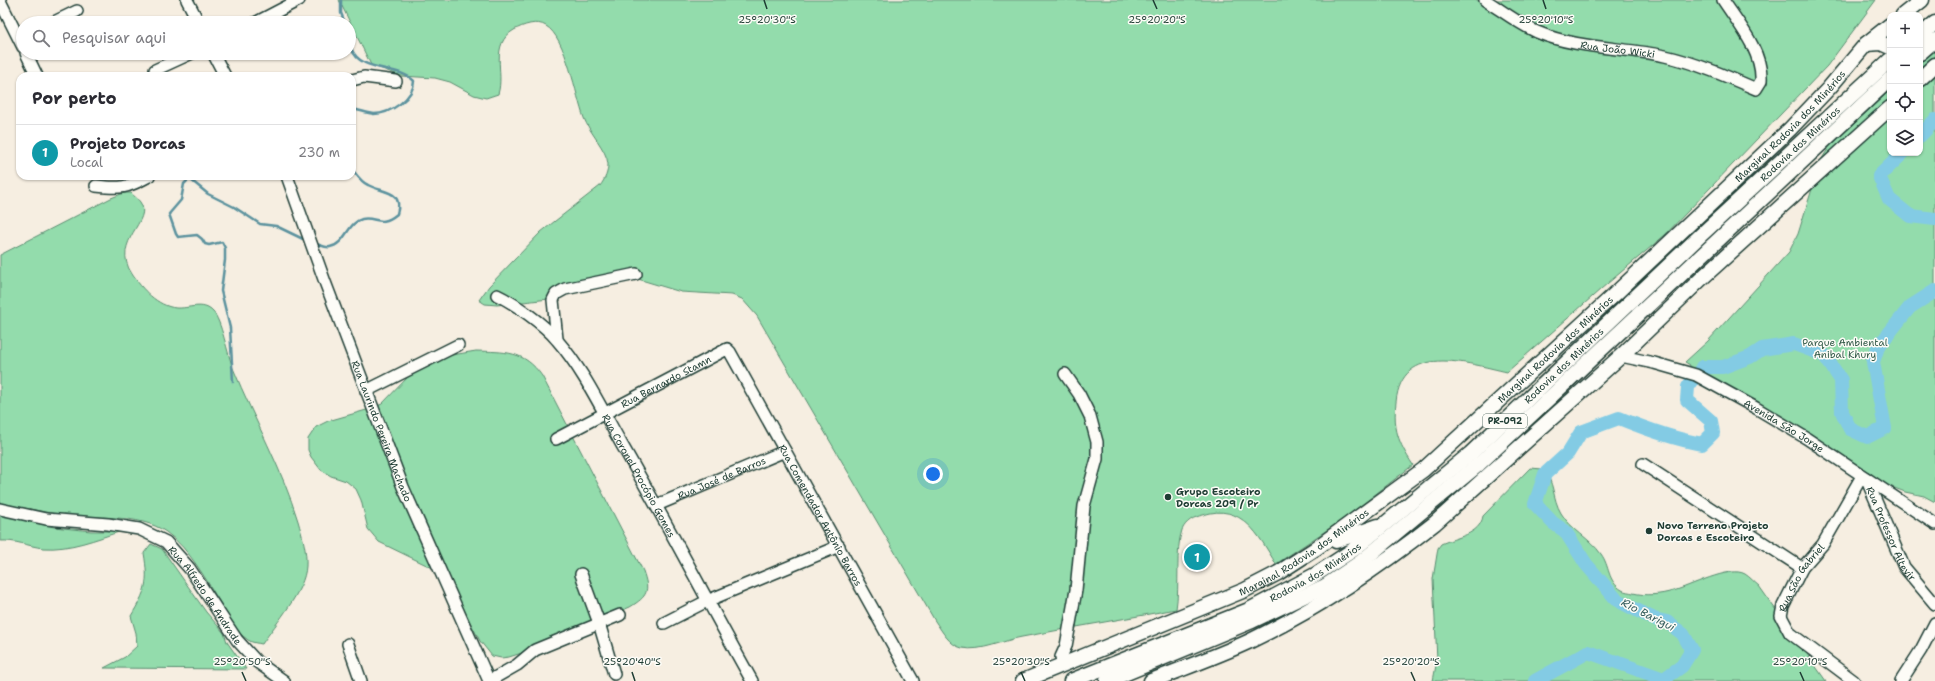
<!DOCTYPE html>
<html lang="pt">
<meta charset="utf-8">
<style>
:root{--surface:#fff;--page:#f2f2f3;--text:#2b2b33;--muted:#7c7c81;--line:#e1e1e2;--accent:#7c3aed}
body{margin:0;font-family:"Shantell Sans",sans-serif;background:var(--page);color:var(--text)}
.controls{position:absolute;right:12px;top:12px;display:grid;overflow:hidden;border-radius:8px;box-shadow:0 1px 3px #0004}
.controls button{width:36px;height:36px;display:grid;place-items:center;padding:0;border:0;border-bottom:1px solid var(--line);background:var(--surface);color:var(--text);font:20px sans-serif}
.you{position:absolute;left:933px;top:474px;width:14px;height:14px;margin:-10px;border:3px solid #fff;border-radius:50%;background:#1a73e8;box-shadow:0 0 0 6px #1a73e833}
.badge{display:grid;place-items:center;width:26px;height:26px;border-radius:50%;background:var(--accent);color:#fff;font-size:13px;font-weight:700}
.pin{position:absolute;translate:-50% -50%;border:2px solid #fff;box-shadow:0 1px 4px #0006}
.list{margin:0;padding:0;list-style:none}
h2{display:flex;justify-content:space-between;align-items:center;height:52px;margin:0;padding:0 16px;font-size:17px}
h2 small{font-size:13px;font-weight:400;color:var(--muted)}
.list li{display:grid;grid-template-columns:26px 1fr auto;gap:12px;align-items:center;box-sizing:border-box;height:56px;padding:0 16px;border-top:1px solid var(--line)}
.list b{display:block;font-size:15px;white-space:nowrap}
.list p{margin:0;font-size:13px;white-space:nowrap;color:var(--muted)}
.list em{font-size:13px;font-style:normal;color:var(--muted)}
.icon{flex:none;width:22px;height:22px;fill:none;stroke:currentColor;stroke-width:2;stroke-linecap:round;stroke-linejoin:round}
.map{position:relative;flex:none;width:1935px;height:681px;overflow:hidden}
.search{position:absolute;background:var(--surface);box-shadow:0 1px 3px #0004;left:16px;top:16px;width:340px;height:44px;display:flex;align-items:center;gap:10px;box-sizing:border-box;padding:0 14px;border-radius:22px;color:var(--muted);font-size:15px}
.panel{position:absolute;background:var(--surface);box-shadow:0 1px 3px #0004;left:16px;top:72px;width:340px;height:108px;border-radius:12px}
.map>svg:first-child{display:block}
.green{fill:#93dcac;stroke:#598c70}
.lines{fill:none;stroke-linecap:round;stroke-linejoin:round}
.stream{stroke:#5b929e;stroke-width:2.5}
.river{stroke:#83cbe4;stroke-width:14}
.minor-casing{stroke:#1f3d34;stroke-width:14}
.major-casing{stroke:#1f3d34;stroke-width:17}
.minor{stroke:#fdfcf7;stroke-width:11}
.major{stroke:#fdfcf7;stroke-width:14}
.ticks{fill:none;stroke:#1f3d34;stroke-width:1.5}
.poi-dot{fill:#1f3d34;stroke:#fdfcf7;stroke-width:1.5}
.labels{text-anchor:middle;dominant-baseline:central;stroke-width:3;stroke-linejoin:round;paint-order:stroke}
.shield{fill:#fdfcf7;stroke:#62766e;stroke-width:1}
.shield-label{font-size:9px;font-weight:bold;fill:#1f3d34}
.street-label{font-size:10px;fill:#1f3d34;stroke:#fdfcf7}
.park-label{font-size:10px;fill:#365d4c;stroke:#fdfcf7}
.poi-label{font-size:10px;font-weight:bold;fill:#1f3d34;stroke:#fdfcf7;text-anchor:start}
.water-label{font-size:11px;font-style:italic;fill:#386060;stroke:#fdfcf7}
.ticks-label{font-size:10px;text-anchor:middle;fill:#1f3d34;stroke:#fdfcf7;stroke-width:3;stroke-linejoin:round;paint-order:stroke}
</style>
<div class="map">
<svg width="1935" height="681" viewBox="0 0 1935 681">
<rect width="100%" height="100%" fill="#f6eee1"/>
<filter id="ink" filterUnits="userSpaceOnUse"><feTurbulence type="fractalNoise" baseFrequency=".025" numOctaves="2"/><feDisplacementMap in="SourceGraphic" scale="8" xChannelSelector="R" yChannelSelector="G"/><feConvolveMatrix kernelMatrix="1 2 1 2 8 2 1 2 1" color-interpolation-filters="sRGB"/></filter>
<g filter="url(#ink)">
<!-- green -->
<g class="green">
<path d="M339,0H1876L1827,66L1665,235L1601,289L1507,372C1467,363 1402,342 1396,402C1393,429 1398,442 1413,465L1345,518L1276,564C1259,536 1242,502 1203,515C1194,517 1186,521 1182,530C1175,550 1180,586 1176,609C1125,619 1073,627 1022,637C1004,640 981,652 962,648C949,645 942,631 935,621L757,316L742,299L732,295L681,292L628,276L549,299L497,305L485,304L479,300L489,286L541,232L600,186C605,179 608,173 608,164C607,150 589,132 584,118C576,97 566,37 546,26C537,20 523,25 514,30C489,45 505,72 498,94L486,98L474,95L450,82L435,78L401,76L371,65Z"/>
<polygon points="1935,49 1935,502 1924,496 1905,492 1879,482 1752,405 1694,381 1688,373 1690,365 1685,362 1708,341 1789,252 1798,234 1821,160 1830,146 1890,90 1890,153 1920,153 1920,63"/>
<path d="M124,193H131C134,196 138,199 140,202C154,221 110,241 132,274C142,289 157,306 176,308C189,309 203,301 213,312C221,319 228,356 233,368C254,420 282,468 298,521C302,535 307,551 306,566C305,591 276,623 262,644C258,643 252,643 248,640C235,631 229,617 221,604C206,580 190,549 166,532C139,513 94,519 63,515C41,512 22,506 0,506V255L111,198Z"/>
<path d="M476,351C505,352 524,350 542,376L643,571C650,591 648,596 630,607L525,652L509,657L501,658L492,656L480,641L445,574L379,542L368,529L361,500L356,489L346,481L331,476L321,470L311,457L308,450V439L316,427L328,421L370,409L382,404L408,377L424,366L446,356Z"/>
<path d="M1530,468L1543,469C1555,482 1552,498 1561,513C1571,530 1590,538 1601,554C1610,566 1607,581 1622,590C1625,592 1630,592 1633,593C1646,596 1660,595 1673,591C1689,587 1730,565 1745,574C1750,577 1755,583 1759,586L1826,681H1433L1437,660L1433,579L1438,548L1441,544C1456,537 1480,535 1483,516Z"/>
<path d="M0,514L54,527L91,531H122C96,539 70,550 43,548C28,546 15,540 0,541Z"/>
<path d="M151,544L162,549L206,612L224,633L227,642L246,669L104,668L125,657L137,646L136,633L131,616C146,591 149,583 144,553Z"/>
</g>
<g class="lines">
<!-- stream -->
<g class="stream">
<polyline points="341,0 341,13 345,23"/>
<path d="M349,32C350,37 349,43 351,48C361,74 397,64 414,81C414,98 390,114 374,114C366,113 359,110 352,109"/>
<path d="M316,244C321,245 325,248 330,247C345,245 348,222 362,219C376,216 380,228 397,214C404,190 383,193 368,185C361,182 356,174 352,169"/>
<polyline points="233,382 230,328 221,291 225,260 225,248 222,242 209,245 205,244 202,239 197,235 178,237 176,234 169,214 181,200 184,184 188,180 191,180 208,194 234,207 260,224 276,226 303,239"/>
</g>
<!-- river -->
<g class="river">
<polyline points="1920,136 1935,120"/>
<polyline points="1903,153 1879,176 1889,199 1910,216 1935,219"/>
<polyline points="1702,367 1723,367 1750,357 1762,349 1794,344 1824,355 1841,380 1842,412 1850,429 1867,437 1885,428 1873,362 1878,347 1910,307 1935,291"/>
<path d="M1535,681L1588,652L1664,679L1682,666L1692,650L1683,634L1667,622L1654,619L1617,600L1586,564L1565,531L1553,523L1535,504L1545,474L1568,453L1581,432L1619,418C1646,429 1674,439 1702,444L1713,433L1711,421L1687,400L1688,387L1692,381"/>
</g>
<defs>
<g id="minor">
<polyline points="187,0 199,23"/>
<path id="s1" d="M1485,0C1501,10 1519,24 1537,32C1577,49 1622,47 1665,56C1696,63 1726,76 1756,89L1761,81C1763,52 1738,23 1723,0"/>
<polyline points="0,1 23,47"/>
<polyline points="52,23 77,11"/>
<polyline points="255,23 299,0"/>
<polyline points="26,53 37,76"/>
<polyline points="213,53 225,76"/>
<polyline points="155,70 192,53"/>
<polyline points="352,80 364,77 396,81"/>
<path id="s2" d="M287,176L325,282L403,487L489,681"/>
<path d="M96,186C121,189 127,188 149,176"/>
<path id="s3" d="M497,295C514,303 545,325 557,340C584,371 602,410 622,445C667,523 708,603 752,681"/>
<polyline points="557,339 553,300 556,294 565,289 636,274"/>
<path id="s4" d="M1621,356L1654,363L1696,375L1756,408L1806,438L1935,524"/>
<polyline points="366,391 458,345"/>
<path id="s5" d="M556,439L727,349L730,352L913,681"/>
<polyline points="1643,464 1802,568"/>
<path id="s6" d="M1866,478L1904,567L1935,604"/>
<path id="s7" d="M657,505L785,451"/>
<path id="s8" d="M0,509L46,519L108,524L139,529L166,542L190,569L237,640L257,662L284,681"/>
<polyline points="581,574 599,623 614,674"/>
<polyline points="664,623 707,601 839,546"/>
<polyline points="348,644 361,681"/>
<polyline points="1063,665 1061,657 1066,646 1076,590 1084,506 1097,459 1097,442 1090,416 1079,394 1065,374"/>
<polyline points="489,681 517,665 535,650 620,615"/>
<path id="s9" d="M1854,681L1790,633L1781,616L1783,606L1802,568L1823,544L1862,476"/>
<polyline points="1901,681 1921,650 1935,623"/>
</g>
<g id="major">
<polyline points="1903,15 1922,0"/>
<polyline points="1920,36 1935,23"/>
<polyline points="1866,44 1881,43 1890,47"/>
<polyline points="1920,53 1935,40"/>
<polyline points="1920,79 1935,65"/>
<polyline points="1336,541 1378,526"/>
<path id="s10" d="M1023,681L1245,590L1278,573L1315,549L1423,470L1615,294L1790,129L1829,88L1866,44L1890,25"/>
<path id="s11" d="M1071,681L1249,610L1315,575L1353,550L1470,454L1701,235L1890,60"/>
<polyline points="1107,681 1252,621 1325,586 1362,561 1479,464 1890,79"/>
<path d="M1151,681C1184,668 1218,656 1250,641C1317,609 1377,569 1435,523L1621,356L1702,278L1890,108"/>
</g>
</defs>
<!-- minor casing -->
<use href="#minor" class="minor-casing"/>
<!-- major casing -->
<use href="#major" class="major-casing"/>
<!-- minor -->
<use href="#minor" class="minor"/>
<!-- major -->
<use href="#major" class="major"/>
</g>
</g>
<!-- ticks -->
<path class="ticks" d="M764,0L767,9M1153,0L1157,9M1543,0L1546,9M242,672L246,681M632,672L635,681M1021,672L1025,681M1411,672L1415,681M1800,672L1804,681"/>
<!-- markers -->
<g class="poi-dot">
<circle cx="1168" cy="497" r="4"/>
<circle cx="1649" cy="531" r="4"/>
</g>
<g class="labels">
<!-- shield labels -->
<rect class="shield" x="1483" y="414" width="44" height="14" rx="3"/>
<g class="shield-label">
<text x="1505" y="421">PR-092</text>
</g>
<!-- street labels -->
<g class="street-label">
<text stroke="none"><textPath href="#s1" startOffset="144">Rua João Wicki</textPath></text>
<text stroke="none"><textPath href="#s10" startOffset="958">Marginal Rodovia dos Minérios</textPath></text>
<text stroke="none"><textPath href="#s11" startOffset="916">Rodovia dos Minérios</textPath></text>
<text stroke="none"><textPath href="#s10" startOffset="634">Marginal Rodovia dos Minérios</textPath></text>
<text stroke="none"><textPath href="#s11" startOffset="592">Rodovia dos Minérios</textPath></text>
<text stroke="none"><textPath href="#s5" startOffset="124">Rua Bernardo Stamn</textPath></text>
<text stroke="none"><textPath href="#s4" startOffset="179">Avenida São Jorge</textPath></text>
<text stroke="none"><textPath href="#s2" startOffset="272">Rua Laurindo Pereira Machado</textPath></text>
<text stroke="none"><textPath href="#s3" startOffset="234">Rua Coronel Procópio Gomes</textPath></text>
<text stroke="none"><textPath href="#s7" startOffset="70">Rua José de Barros</textPath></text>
<text stroke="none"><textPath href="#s5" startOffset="384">Rua Comendador Antônio Barros</textPath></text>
<text stroke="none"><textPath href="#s6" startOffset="61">Rua Professor Altevir</textPath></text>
<text stroke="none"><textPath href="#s10" startOffset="310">Marginal Rodovia dos Minérios</textPath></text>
<text stroke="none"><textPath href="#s11" startOffset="268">Rodovia dos Minérios</textPath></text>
<text stroke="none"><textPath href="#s9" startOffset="143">Rua São Gabriel</textPath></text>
<text stroke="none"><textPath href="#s8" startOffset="237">Rua Alfredo de Andrade</textPath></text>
</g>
<!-- park labels -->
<g class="park-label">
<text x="1845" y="342">Parque Ambiental<tspan x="1845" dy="12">Anibal Khury</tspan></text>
</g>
<!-- poi labels -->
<g class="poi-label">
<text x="1176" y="491">Grupo Escoteiro<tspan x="1176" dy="12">Dorcas 209 / Pr</tspan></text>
<text x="1657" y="525">Novo Terreno Projeto<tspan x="1657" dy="12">Dorcas e Escoteiro</tspan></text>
</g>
<!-- water labels -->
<g class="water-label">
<text transform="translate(1648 615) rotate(27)">Rio Barigui</text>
</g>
</g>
<g class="ticks-label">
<text x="1546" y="23">25°20'10"S</text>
<text x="767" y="23">25°20'30"S</text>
<text x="1157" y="23">25°20'20"S</text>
<text x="242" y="665">25°20'50"S</text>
<text x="632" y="665">25°20'40"S</text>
<text x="1021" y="665">25°20'30"S</text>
<text x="1411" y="665">25°20'20"S</text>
<text x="1800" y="665">25°20'10"S</text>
</g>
</svg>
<div class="controls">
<button>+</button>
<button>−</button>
<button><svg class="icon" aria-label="locate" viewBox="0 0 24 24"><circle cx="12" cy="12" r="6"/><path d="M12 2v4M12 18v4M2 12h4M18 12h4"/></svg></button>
<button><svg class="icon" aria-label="layers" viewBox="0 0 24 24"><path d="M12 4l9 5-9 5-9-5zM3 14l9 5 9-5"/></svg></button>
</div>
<div class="you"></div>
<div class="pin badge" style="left:1197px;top:557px;background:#0f9aa8">1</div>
<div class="search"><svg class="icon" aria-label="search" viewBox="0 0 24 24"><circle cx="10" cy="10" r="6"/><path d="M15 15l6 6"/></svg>Pesquisar aqui</div>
<section class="panel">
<h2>Por perto<small></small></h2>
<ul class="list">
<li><span class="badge" style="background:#0f9aa8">1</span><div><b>Projeto Dorcas</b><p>Local</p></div><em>230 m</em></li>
</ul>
</section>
</div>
